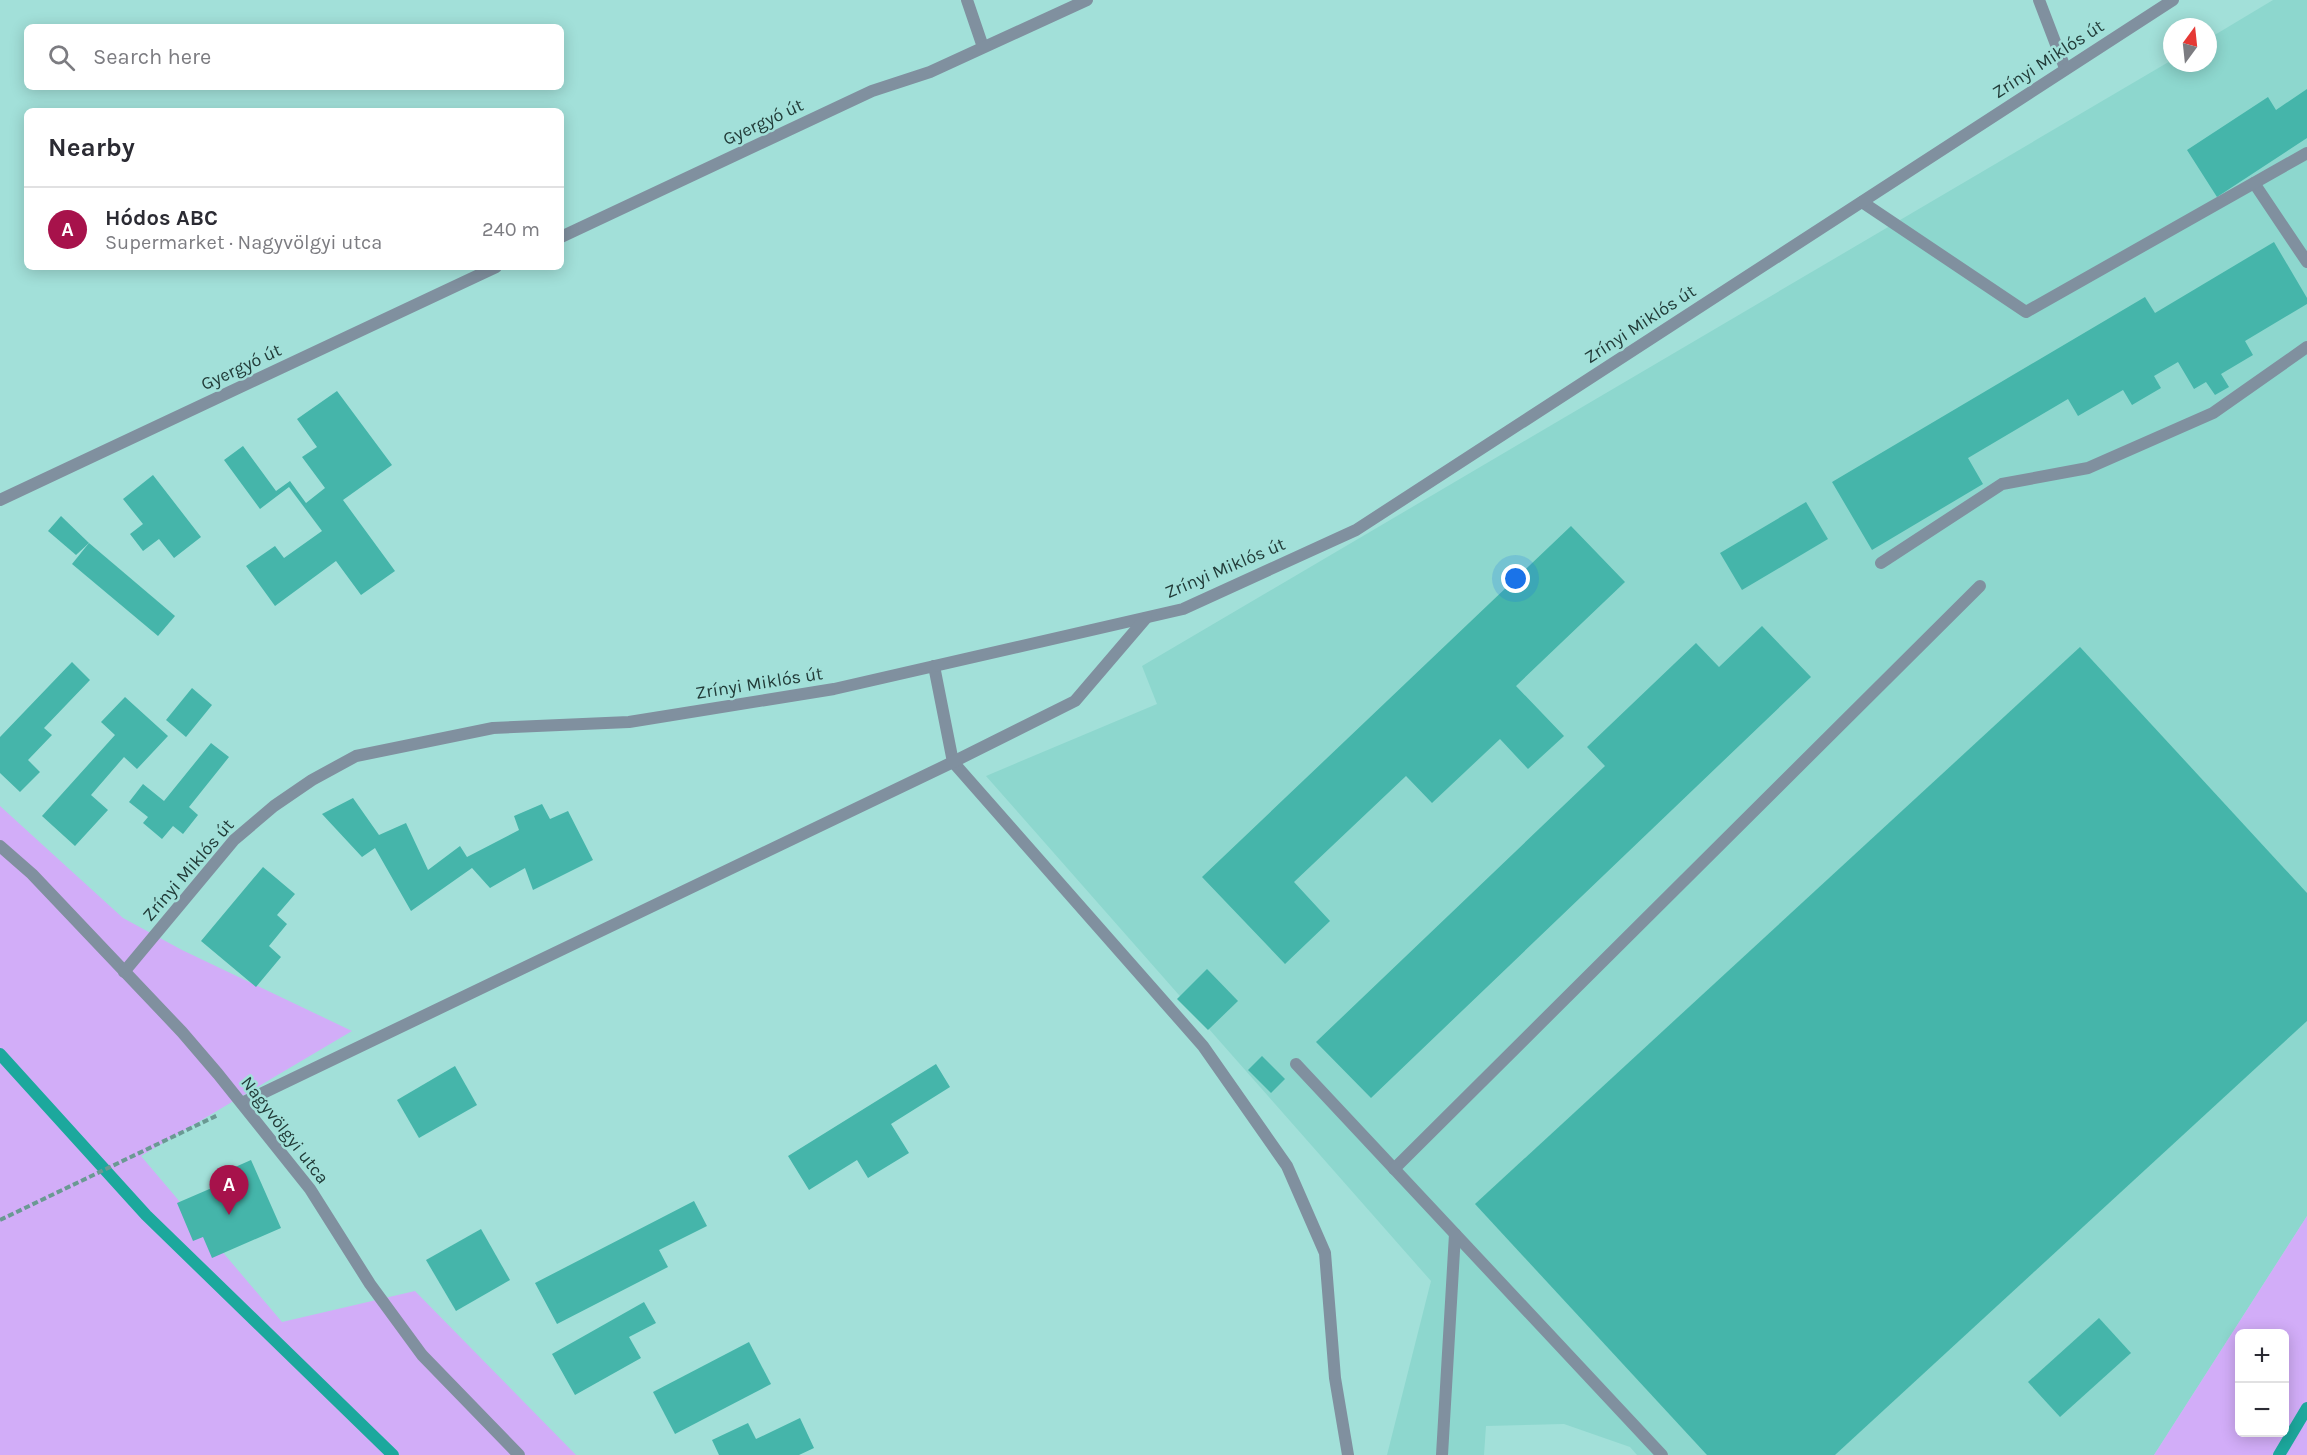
<!DOCTYPE html>
<meta charset="utf-8">
<style>
:root{--surface:#fff;--page:#f7f7f7;--text:#2b2b33;--muted:#7c7c81;--line:#e1e1e2;--accent:#a7124b}
body{margin:0;font-family:Karla,sans-serif;background:var(--page);color:var(--text)}
.controls{position:absolute;right:18px;bottom:18px;display:grid;overflow:hidden;border-radius:9px;box-shadow:0 3px 15px #0003}
.controls button{width:54px;height:54px;display:grid;place-items:center;padding:0;border:0;border-bottom:2px solid var(--line);background:var(--surface);color:var(--text);font:30px sans-serif}
.compass{position:absolute;left:2163px;top:18px;width:54px;height:54px;border-radius:50%;background:var(--surface);box-shadow:0 3px 15px #0003;rotate:15deg}
.you{position:absolute;left:1516px;top:579px;width:21px;height:21px;margin:-15px;border:4px solid #fff;border-radius:50%;background:#1a73e8;box-shadow:0 0 0 9px #1a73e833}
.badge{display:grid;place-items:center;width:39px;height:39px;border-radius:50%;background:var(--accent);color:#fff;font-size:20px;font-weight:700}
.pin{position:absolute;translate:-50% -50px;filter:drop-shadow(0 2px 3px #0008)}
.pin::after{content:'';position:absolute;top:32px;width:21px;height:18px;background:inherit;clip-path:polygon(0 0,100% 0,50% 100%)}
.list{margin:0;padding:0;list-style:none}
h2{display:flex;justify-content:space-between;align-items:center;height:78px;margin:0;padding:0 24px;font-size:26px}
h2 small{font-size:20px;font-weight:400;color:var(--muted)}
.list li{display:grid;grid-template-columns:39px 1fr auto;gap:18px;align-items:center;box-sizing:border-box;height:84px;padding:0 24px;border-top:2px solid var(--line)}
.list b{display:block;font-size:22px;white-space:nowrap}
.list p{margin:0;font-size:20px;white-space:nowrap;color:var(--muted)}
.list em{font-size:20px;font-style:normal;color:var(--muted)}
.icon{flex:none;width:33px;height:33px;fill:none;stroke:currentColor;stroke-width:2;stroke-linecap:round;stroke-linejoin:round}
.map{position:relative;flex:none;width:2307px;height:1455px;overflow:hidden}
.search{position:absolute;background:var(--surface);box-shadow:0 3px 15px #0003;left:24px;top:24px;width:540px;height:66px;display:flex;align-items:center;gap:15px;box-sizing:border-box;padding:0 21px;border-radius:9px;color:var(--muted);font-size:22px}
.panel{position:absolute;background:var(--surface);box-shadow:0 3px 15px #0003;left:24px;top:108px;width:540px;height:162px;border-radius:9px}
.map>svg:first-child{display:block}
.built{fill:#8dd7ce}
.green{fill:#d2adf8;fill-rule:evenodd}
.lines{fill:none;stroke-linecap:round;stroke-linejoin:round}
.stream{stroke:#1ca89d;stroke-width:12}
.building{fill:#45b5aa}
.path{stroke:#6a9993;stroke-width:4;stroke-dasharray:6 3;stroke-linecap:butt}
.service{stroke:#80909f;stroke-width:12}
.minor{stroke:#80909f;stroke-width:12}
.labels{text-anchor:middle;dominant-baseline:central;stroke-width:5;stroke-linejoin:round;paint-order:stroke}
.street-label{font-size:18px;fill:#223c39;stroke:#a2e0d9}
</style>
<div class="map">
<svg width="2307" height="1455" viewBox="0 0 2307 1455">
<rect width="100%" height="100%" fill="#a2e0d9"/>
<!-- built -->
<polygon class="built" points="2273,0 2307,0 2307,1216 2154,1455 1637,1455 1630,1447 1564,1424 1486,1426 1484,1455 1387,1455 1431,1281 986,776 1157,704 1142,666 2172,60 2172,63 2208,63 2208,39"/>
<!-- green -->
<g class="green">
<polygon points="0,806 123,918 182,950 352,1031 141,1156 282,1322 415,1291 576,1455 0,1455"/>
<path d="M2307,1216V1455H2154ZM2240,1334H2284V1432H2240Z"/>
</g>
<g class="lines">
<!-- stream -->
<g class="stream">
<polyline points="0,1054 146,1215 393,1455"/>
<polyline points="2279,1455 2307,1408"/>
</g>
</g>
<!-- building -->
<g class="building">
<polygon points="2307,89 2307,138 2217,197 2187,150 2268,97 2276,110"/>
<polygon points="2274,242 2307,298 2307,304 2245,341 2253,355 2221,374 2229,387 2215,395 2206,382 2194,389 2178,362 2154,376 2161,388 2132,405 2123,390 2078,416 2068,399 1968,458 1983,484 1872,550 1832,482 2145,297 2155,313"/>
<polygon points="337,391 392,465 343,500 395,571 361,595 336,561 275,606 246,566 275,546 284,558 322,531 289,487 260,509 224,460 243,446 276,491 290,481 306,503 325,488 302,457 317,447 297,419"/>
<polygon points="153,475 201,537 174,558 159,539 143,551 130,534 143,524 123,499"/>
<polygon points="1806,502 1828,539 1742,590 1720,553"/>
<polygon points="61,516 89,543 76,555 48,531"/>
<polygon points="1571,526 1625,582 1516,686 1564,736 1528,769 1500,739 1432,803 1406,776 1294,882 1330,921 1285,964 1202,877"/>
<polygon points="89,543 175,616 158,636 72,564"/>
<polygon points="1762,626 1811,677 1371,1098 1316,1042 1605,766 1587,747 1696,643 1719,667"/>
<polygon points="2080,647 2307,893 2307,1021 1835,1455 1707,1455 1475,1204"/>
<polygon points="72,662 90,680 44,728 52,735 28,760 40,772 20,792 0,773 0,737"/>
<polygon points="192,688 212,705 186,737 166,720"/>
<polygon points="125,697 168,736 137,769 124,757 91,795 108,810 75,846 42,816 115,735 101,722"/>
<polygon points="211,743 229,757 189,807 198,815 183,834 173,826 162,839 143,823 148,817 129,802 143,784 164,801"/>
<polygon points="353,798 379,835 406,823 428,870 460,846 467,857 519,830 514,816 542,804 550,819 568,811 593,860 533,890 525,868 490,888 472,868 411,911 375,848 362,857 322,814"/>
<polygon points="263,867 295,894 277,915 287,924 269,946 281,957 256,987 201,941"/>
<polygon points="1207,969 1238,1001 1208,1030 1177,999"/>
<polygon points="1262,1056 1285,1079 1271,1093 1248,1070"/>
<polygon points="936,1064 950,1087 891,1124 909,1153 868,1178 857,1160 809,1190 788,1156"/>
<polygon points="455,1066 477,1105 419,1138 397,1100"/>
<polygon points="251,1160 281,1228 212,1258 203,1237 193,1241 177,1203 228,1181 224,1172"/>
<polygon points="694,1201 707,1226 659,1250 668,1267 557,1324 535,1283"/>
<polygon points="481,1229 510,1280 456,1311 426,1260"/>
<polygon points="644,1302 656,1323 629,1337 641,1358 575,1395 552,1354"/>
<polygon points="2099,1318 2131,1353 2060,1417 2028,1382"/>
<polygon points="749,1342 771,1384 675,1434 653,1392"/>
<polygon points="800,1418 814,1448 799,1455 719,1455 712,1440 748,1423 756,1439"/>
</g>
<g class="lines">
<!-- path -->
<polyline class="path" points="0,1220 218,1115"/>
<!-- service -->
<g class="service">
<polyline points="2254,183 2307,262"/>
<polyline points="1862,202 2026,312 2307,153"/>
<polyline points="1881,563 2002,484 2088,468 2213,413 2307,347"/>
<polyline points="934,666 953,762 1203,1046 1287,1166 1325,1253 1335,1378 1348,1455"/>
<polyline points="1296,1064 1662,1455"/>
<polyline points="1394,1169 1980,586"/>
<polyline points="1442,1455 1455,1234"/>
</g>
<!-- minor -->
<g class="minor">
<polyline points="967,0 983,47"/>
<polyline points="2039,0 2065,68"/>
<polyline points="561,237 872,91 930,72 1087,0"/>
<polyline points="0,500 496,267"/>
<polyline points="0,846 32,874 182,1032 218,1074 310,1189 370,1284 422,1355 519,1455"/>
<polyline points="124,972 234,840 274,806 312,780 356,756 493,728 629,722 834,689 1183,609 1356,530 2173,0"/>
<polyline points="242,1103 953,762 1075,701 1146,618"/>
</g>
</g>
<g class="labels">
<!-- street labels -->
<g class="street-label">
<text transform="translate(2048 59) rotate(-33)">Zrínyi Miklós út</text>
<text transform="translate(763 122) rotate(-25)">Gyergyó út</text>
<text transform="translate(1640 324) rotate(-33)">Zrínyi Miklós út</text>
<text transform="translate(241 367) rotate(-25)">Gyergyó út</text>
<text transform="translate(1225 568) rotate(-23)">Zrínyi Miklós út</text>
<text transform="translate(759 683) rotate(-9)">Zrínyi Miklós út</text>
<text transform="translate(188 870) rotate(-49)">Zrínyi Miklós út</text>
<text transform="translate(285 1130) rotate(52)">Nagyvölgyi utca</text>
</g>
</g>
</svg>
<div class="controls">
<button>+</button>
<button>−</button>
</div>
<svg class="compass" viewBox="-18 -18 36 36"><path d="M0-13l5 13h-10z" fill="#e53935"/><path d="M0 13l5-13h-10z" fill="#7c7c81"/></svg>
<div class="you"></div>
<div class="pin badge" style="left:229px;top:1215px">A</div>
<div class="search"><svg class="icon" aria-label="search" viewBox="0 0 24 24"><circle cx="10" cy="10" r="6"/><path d="M15 15l6 6"/></svg>Search here</div>
<section class="panel">
<h2>Nearby<small></small></h2>
<ul class="list">
<li><span class="badge">A</span><div><b>Hódos ABC</b><p>Supermarket · Nagyvölgyi utca</p></div><em>240 m</em></li>
</ul>
</section>
</div>
